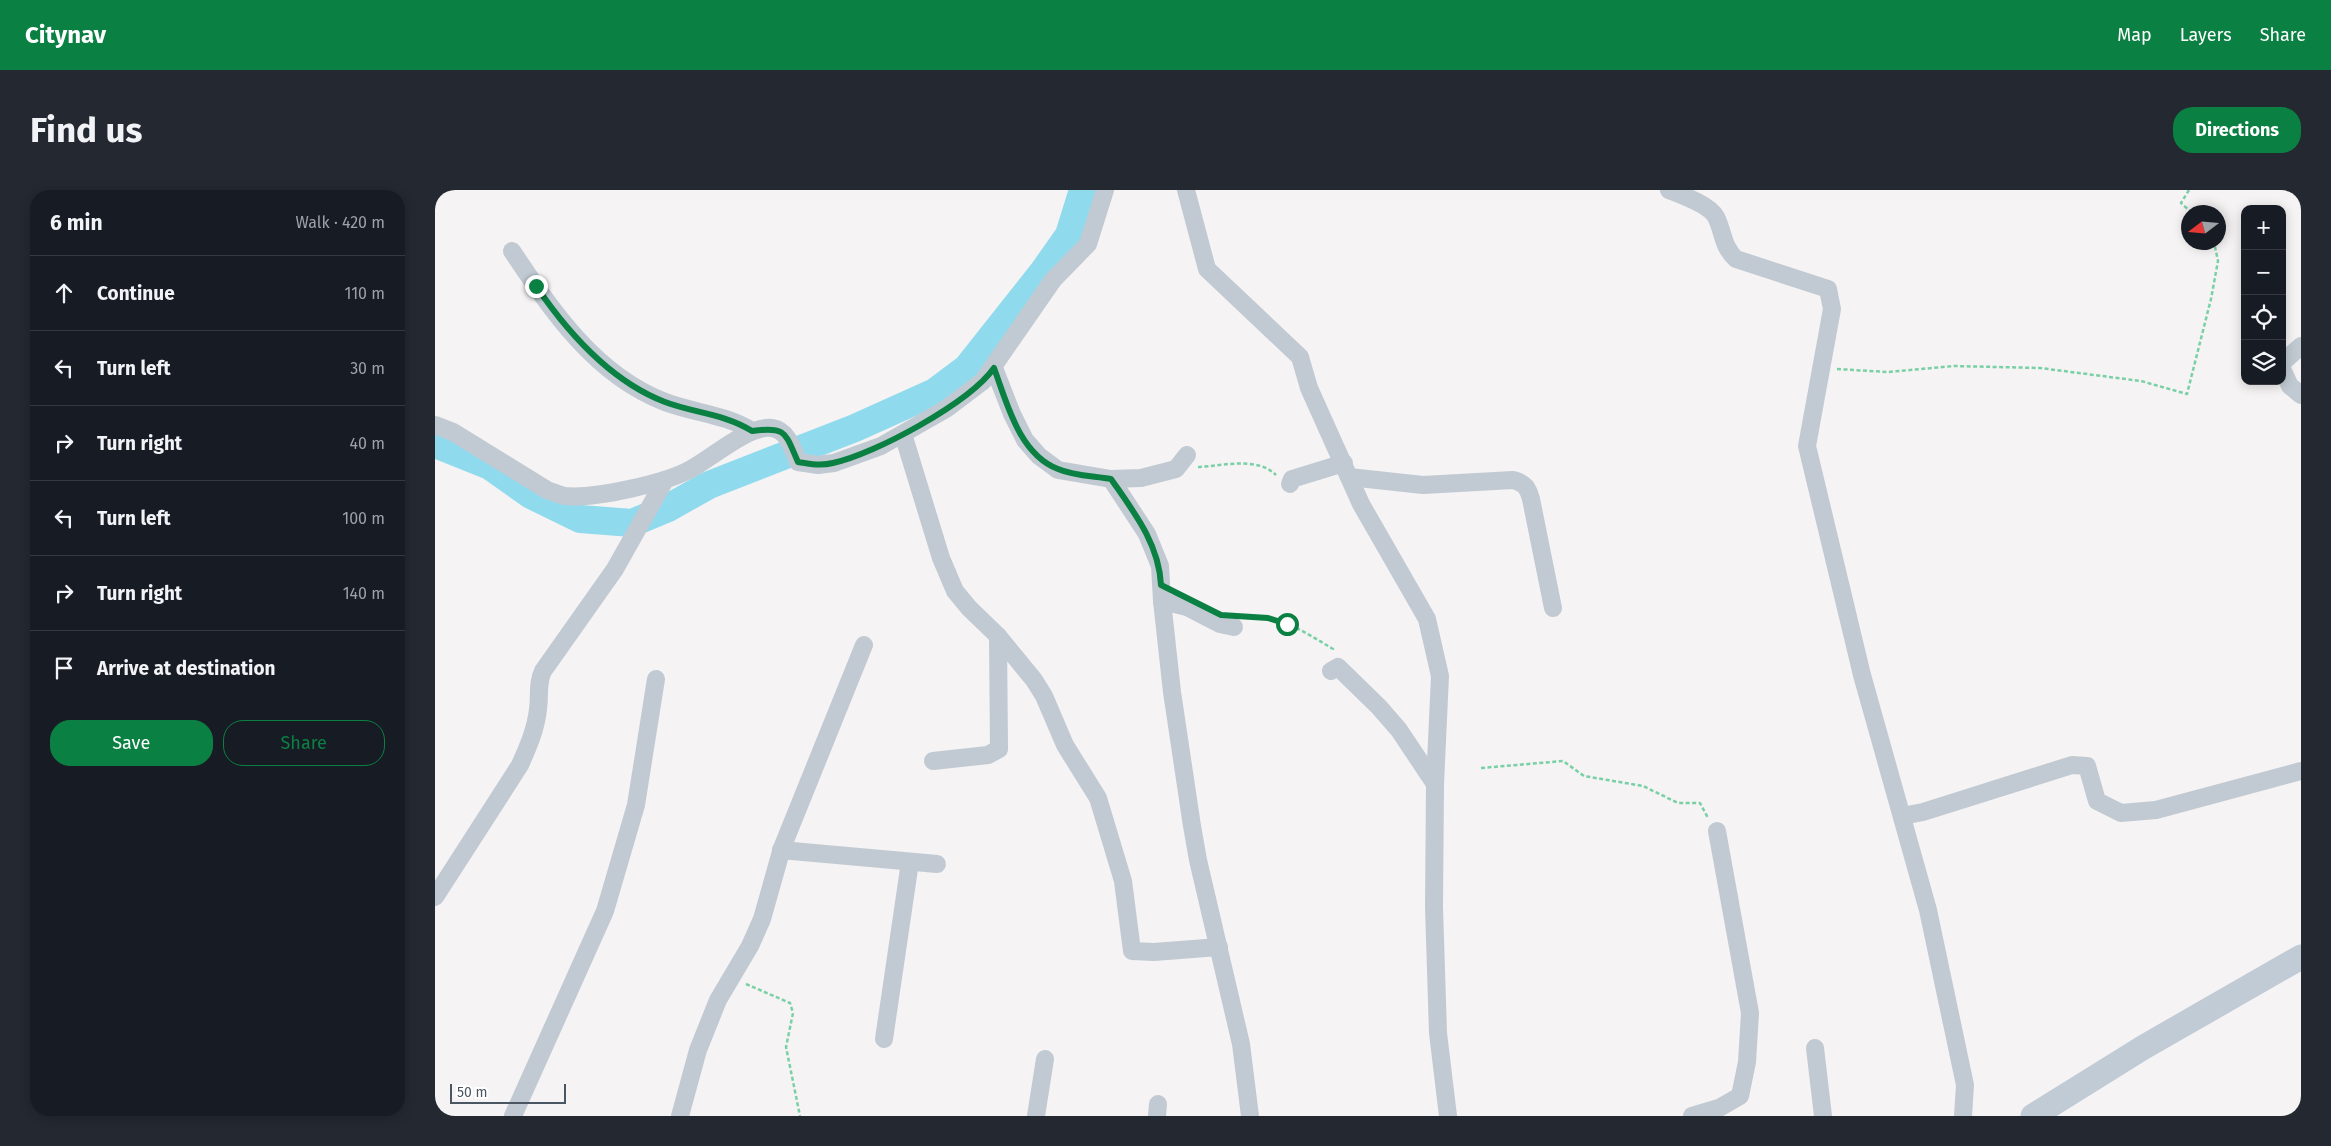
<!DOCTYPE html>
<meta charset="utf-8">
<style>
:root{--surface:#171b24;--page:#242831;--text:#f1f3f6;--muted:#9ea1a6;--line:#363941;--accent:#0b8043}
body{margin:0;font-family:"Fira Sans",sans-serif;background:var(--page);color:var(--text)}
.controls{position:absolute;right:15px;top:15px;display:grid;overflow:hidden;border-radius:10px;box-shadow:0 2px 12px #0003}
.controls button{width:45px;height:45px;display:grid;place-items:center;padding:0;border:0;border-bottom:1px solid var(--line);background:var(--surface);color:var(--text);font:25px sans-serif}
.compass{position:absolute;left:1746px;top:15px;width:45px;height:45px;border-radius:50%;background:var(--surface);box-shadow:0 2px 12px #0003;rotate:254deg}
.scale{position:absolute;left:15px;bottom:12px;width:116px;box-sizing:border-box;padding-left:5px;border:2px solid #4a5661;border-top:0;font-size:14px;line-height:18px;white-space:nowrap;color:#4a5661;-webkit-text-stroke:4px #fff;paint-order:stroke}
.stop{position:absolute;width:15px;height:15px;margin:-11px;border:4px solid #0b8043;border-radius:50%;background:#fff}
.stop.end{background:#0b8043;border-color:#fff;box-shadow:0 1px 5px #0008}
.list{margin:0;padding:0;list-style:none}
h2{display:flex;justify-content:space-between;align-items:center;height:65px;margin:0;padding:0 20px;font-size:21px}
h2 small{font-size:16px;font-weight:400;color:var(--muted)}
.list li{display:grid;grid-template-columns:32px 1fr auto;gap:15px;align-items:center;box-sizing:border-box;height:75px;padding:0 20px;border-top:1px solid var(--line)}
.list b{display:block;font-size:19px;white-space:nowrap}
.list em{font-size:16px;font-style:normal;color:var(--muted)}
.actions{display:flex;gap:10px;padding:15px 20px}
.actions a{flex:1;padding:11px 0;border:1px solid var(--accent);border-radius:20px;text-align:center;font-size:18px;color:var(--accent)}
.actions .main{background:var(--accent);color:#fff}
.icon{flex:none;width:28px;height:28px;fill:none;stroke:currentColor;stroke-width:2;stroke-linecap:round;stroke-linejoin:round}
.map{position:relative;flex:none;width:1866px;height:926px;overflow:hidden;border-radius:20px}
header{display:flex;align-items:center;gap:30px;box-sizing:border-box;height:70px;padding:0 25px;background:var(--accent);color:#fff}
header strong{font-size:24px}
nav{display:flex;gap:28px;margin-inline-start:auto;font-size:18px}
.intro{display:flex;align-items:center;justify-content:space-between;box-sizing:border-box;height:120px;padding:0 30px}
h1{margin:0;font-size:35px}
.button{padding:12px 22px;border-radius:20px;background:var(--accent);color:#fff;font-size:18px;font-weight:700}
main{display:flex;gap:30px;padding:0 30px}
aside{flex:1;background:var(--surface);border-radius:20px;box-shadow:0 2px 12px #0003}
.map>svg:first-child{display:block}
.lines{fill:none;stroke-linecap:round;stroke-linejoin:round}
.river{stroke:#90daee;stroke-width:28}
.path{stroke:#7ad0a6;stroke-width:2.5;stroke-dasharray:4 2.5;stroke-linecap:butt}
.street{stroke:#c1cad2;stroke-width:18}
.secondary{stroke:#c1cbd6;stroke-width:25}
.route{stroke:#0b8043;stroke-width:6}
</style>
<header>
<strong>Citynav</strong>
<nav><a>Map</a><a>Layers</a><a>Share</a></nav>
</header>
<div class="intro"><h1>Find us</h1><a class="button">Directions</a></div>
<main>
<aside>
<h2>6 min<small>Walk · 420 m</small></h2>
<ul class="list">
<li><svg class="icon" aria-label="ahead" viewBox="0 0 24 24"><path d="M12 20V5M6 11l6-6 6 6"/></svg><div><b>Continue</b></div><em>110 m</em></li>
<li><svg class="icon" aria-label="left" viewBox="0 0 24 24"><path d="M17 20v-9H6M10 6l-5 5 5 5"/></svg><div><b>Turn left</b></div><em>30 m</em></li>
<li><svg class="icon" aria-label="right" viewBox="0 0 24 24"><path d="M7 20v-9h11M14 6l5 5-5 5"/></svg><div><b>Turn right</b></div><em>40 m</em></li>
<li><svg class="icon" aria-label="left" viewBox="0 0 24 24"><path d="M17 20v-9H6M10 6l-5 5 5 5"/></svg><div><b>Turn left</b></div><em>100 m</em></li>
<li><svg class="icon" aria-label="right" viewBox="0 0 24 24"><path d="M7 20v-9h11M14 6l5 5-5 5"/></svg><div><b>Turn right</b></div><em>140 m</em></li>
<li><svg class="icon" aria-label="arrive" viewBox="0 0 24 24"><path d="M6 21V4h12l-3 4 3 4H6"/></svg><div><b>Arrive at destination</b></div></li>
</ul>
<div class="actions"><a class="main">Save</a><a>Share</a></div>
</aside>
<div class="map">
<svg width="1866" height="926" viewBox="0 0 1866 926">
<rect width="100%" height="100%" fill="#f5f3f3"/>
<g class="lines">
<!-- river -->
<polyline class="river" points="0,254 55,276 96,305 145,329 197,333 233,318 274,295 420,238 500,202 532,178 608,82 634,45 648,0"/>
<!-- path -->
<g class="path">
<polyline points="1754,0 1746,13 1756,22"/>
<polyline points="1402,179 1453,182 1519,176 1605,178 1706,191 1752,204 1776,109 1783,71 1779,52"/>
<path d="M763,277C787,276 822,266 841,285"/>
<path d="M811,426C819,428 826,427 834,429C857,433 878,447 898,459V461"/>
<polyline points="1046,578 1128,571 1149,586 1208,596 1243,613 1265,613 1273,628"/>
<polyline points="311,794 355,813 358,823 351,857 365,926"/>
</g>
<!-- street -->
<g class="street">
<polyline points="751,0 772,79 865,167 874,198 926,314 992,429 1005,486 1000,594 999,717 1003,843 1013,926"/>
<path d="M1234,0C1247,5 1275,15 1281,27C1289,43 1287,56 1301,69L1393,99L1397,119L1372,256L1427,485L1493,720L1530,895L1528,926"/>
<path d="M77,61C117,121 160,185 230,212C259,223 290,224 317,241"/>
<polyline points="1847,176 1849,171 1866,156"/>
<polyline points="559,178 577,224 590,250 604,266 623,280 676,289 706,288 741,279 752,265"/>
<polyline points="1847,179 1855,196 1866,205"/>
<path d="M0,235L18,242L112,300C118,302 124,305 130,306C160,309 231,293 256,279C277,268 313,235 337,238C353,240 358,260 363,272L383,275L399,273L446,256L511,219L548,191L618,90L653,54L670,0"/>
<polyline points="468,244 506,368 520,401 534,418 563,446 599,490 609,506 630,555 663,608 688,691 697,761 719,762 784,757"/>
<path d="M914,287L988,295L1078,290C1090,293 1093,298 1096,309L1118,418"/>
<polyline points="676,289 712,344 725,376 727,411 737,502 757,636 763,670 806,854 815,926"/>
<polyline points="855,294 857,289 909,273"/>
<polyline points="727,411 752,417 785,434 799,437"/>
<polyline points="896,481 903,477 944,517 964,540 1000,594"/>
<polyline points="498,571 553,565 564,559 563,446"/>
<polyline points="1467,626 1488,622 1637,575 1652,576 1662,611 1686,623 1721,620 1866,581"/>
<polyline points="346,660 502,674"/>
<path d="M0,707L85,575C93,557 101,539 103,519C105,506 102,493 108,481L180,379L230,290"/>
<polyline points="449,849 475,672"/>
<polyline points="1380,858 1388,926"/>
<polyline points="78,926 170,721 201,615 221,489"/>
<polyline points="245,926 263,860 283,810 315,756 327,729 347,658 429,455"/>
<polyline points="601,926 610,869"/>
<polyline points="722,926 723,914"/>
<polyline points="1257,926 1284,918 1305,906 1312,872 1315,823 1282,641"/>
</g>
<!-- secondary -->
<polyline class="secondary" points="1598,926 1709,857 1866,767"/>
</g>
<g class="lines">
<!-- route -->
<path class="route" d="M101,96C133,143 175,191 230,212C259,223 290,224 317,241C352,236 350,243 363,272C375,274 386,276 398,273C440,264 534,213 559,178C572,213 584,264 623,279C639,286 659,286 676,289C699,322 724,354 726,395L786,425L833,428L852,434"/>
</g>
</svg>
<div class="controls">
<button>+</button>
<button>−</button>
<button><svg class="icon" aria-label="locate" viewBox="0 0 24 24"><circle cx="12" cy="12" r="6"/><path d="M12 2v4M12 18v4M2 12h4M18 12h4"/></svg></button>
<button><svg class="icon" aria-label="layers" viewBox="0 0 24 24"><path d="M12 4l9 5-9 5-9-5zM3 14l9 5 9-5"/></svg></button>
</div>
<svg class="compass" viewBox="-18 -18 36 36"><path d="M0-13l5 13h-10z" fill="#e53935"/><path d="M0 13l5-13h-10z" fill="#9ea1a6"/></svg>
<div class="scale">50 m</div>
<div class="stop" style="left:852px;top:434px"></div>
<div class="stop end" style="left:101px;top:96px"></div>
</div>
</main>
